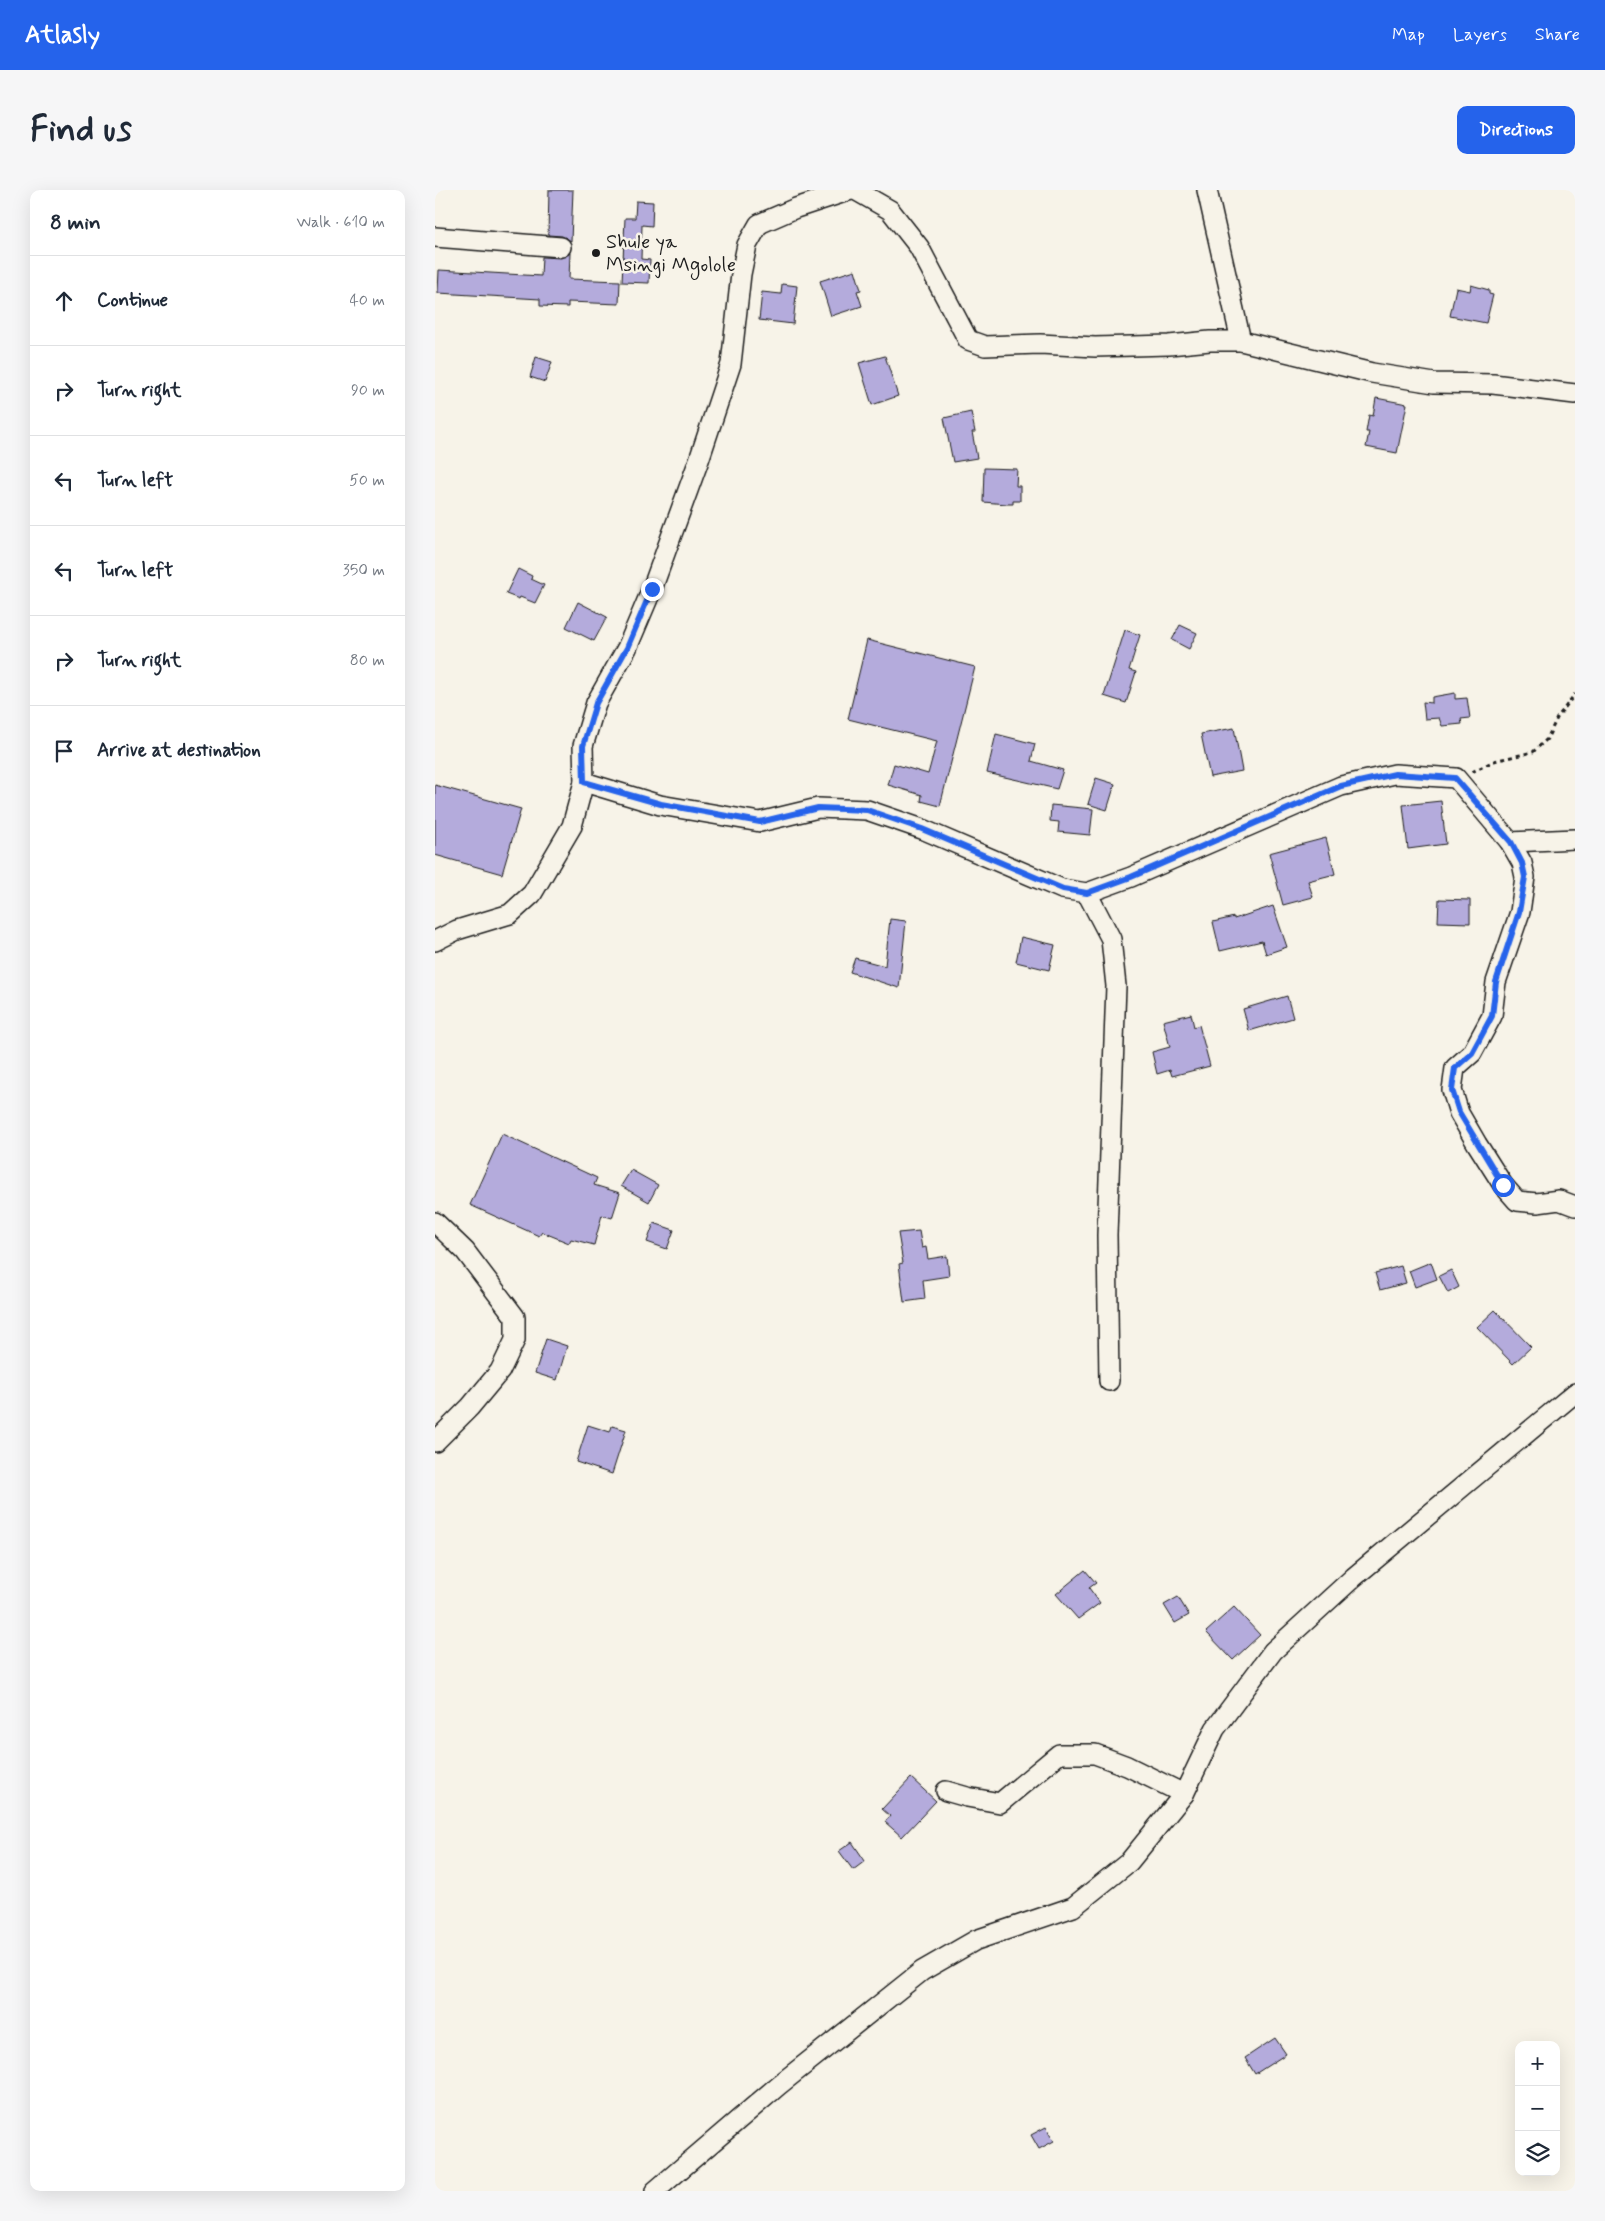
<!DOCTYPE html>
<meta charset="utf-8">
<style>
:root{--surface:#fff;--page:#f6f6f7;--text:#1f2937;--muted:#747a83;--line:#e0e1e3;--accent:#2563eb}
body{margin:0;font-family:Mynerve,sans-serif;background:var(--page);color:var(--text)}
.controls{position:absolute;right:15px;bottom:15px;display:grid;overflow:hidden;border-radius:10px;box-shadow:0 5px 20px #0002}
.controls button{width:45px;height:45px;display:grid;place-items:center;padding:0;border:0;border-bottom:1px solid var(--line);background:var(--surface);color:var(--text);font:25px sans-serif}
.stop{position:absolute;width:15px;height:15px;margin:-11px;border:4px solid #2563eb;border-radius:50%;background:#fff}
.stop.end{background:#2563eb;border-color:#fff;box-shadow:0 1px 5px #0008}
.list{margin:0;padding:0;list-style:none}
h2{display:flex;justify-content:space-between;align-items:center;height:65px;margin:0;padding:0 20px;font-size:21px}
h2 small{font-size:16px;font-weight:400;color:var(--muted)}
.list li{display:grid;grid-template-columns:32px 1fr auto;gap:15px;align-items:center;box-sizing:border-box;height:90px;padding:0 20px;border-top:1px solid var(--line)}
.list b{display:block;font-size:19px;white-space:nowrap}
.list em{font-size:16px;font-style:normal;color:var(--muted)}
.icon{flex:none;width:28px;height:28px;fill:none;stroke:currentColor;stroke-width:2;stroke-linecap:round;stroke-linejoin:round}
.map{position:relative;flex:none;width:1140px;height:2001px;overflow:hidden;border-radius:10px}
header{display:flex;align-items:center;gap:30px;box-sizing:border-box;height:70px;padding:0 25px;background:var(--accent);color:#fff}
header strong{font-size:24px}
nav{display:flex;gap:28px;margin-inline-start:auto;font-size:18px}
.intro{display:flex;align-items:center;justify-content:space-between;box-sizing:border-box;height:120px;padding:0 30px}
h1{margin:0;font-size:35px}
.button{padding:12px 22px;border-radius:10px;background:var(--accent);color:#fff;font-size:18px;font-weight:700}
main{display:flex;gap:30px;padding:0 30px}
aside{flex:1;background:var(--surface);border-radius:10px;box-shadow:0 5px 20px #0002}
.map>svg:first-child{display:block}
.building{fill:#b4abdc;stroke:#1c1c1c}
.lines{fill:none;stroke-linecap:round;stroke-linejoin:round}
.street-casing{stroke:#1c1c1c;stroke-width:22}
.path{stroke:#1c1c1c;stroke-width:3;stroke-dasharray:4 4;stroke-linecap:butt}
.street{stroke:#f7f3e8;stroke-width:19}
.route{stroke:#2563eb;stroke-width:6}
.poi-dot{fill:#1c1c1c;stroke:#f7f3e8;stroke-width:2}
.labels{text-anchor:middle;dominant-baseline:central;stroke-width:5;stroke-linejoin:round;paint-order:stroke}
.poi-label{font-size:20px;fill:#1c1c1c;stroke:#f7f3e8;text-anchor:start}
</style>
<header>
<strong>Atlasly</strong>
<nav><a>Map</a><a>Layers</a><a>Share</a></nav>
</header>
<div class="intro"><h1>Find us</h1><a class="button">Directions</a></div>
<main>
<aside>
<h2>8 min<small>Walk · 610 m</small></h2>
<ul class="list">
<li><svg class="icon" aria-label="ahead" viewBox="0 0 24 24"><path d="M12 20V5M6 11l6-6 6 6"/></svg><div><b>Continue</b></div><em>40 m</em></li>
<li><svg class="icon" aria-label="right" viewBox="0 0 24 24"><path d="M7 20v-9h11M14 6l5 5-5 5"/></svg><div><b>Turn right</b></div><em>90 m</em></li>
<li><svg class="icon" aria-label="left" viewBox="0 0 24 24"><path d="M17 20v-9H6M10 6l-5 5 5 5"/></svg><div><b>Turn left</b></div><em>50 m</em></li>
<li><svg class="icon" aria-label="left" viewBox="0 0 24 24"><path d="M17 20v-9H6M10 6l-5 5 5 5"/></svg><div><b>Turn left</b></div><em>350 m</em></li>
<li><svg class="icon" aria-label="right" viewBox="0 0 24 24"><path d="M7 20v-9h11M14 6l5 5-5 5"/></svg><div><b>Turn right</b></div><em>80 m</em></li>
<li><svg class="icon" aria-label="arrive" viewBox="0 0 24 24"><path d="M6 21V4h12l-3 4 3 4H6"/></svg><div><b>Arrive at destination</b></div></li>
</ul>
</aside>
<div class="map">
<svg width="1140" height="2001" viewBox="0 0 1140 2001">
<rect width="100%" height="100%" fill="#f7f3e8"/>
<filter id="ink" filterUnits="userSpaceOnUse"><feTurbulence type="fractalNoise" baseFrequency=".02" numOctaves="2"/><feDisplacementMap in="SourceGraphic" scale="10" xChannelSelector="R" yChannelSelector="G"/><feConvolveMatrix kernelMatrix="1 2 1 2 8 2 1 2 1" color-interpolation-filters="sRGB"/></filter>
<g filter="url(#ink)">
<!-- building -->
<g class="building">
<polygon points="114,0 138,0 136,51 127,46 113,45"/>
<polygon points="201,11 218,12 217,36 207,35 206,69 215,70 214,93 187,92 190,28 200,28"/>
<polygon points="135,63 134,89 185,91 184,114 133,112 133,117 105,116 105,109 3,103 4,80 106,86 107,67 126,68"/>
<polygon points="420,80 426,100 422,101 427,116 396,126 385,91"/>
<polygon points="347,94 362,96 358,134 324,130 327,102 346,104"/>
<polygon points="1036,95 1054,100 1054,104 1058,105 1051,133 1015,126 1021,98 1035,101"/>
<polygon points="450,166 463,206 437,215 424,173"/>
<polygon points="101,167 117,172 110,192 95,187"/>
<polygon points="941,208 972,214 962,263 931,257 934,242 931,242 934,225 938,226"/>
<polygon points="536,222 540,242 537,242 542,268 518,272 509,228"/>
<polygon points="549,278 582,279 581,296 585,296 585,311 578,311 578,314 572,314 548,312"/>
<polygon points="83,379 97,386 96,389 109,395 100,413 85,407 84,409 71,404"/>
<polygon points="143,412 172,427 159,451 131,437"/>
<polygon points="745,435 762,443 754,459 737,450"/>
<polygon points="690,440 705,445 694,480 701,482 691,513 669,506"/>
<polygon points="432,450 540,477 505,616 486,611 487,605 453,595 459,574 493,584 502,551 413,529"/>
<polygon points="1020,503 1020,509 1032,508 1035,528 1026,529 1027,534 1007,536 1004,528 990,529 988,512 997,513 997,507"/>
<polygon points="799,538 807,581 775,587 766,544"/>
<polygon points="561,544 600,554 596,571 628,580 622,599 552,583"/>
<polygon points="661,588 680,594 672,620 653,614"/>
<polygon points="0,595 86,619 67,684 0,665"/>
<polygon points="1006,611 1011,654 973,659 968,615"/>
<polygon points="616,615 658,619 655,645 623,642 624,632 615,631"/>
<polygon points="891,648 900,684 873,691 878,707 848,715 834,663"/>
<polygon points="1004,709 1035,710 1035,733 1003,732"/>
<polygon points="838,716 852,757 831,764 827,751 785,761 778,732 799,727 799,729"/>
<polygon points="455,729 471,731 464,798 415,782 420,768 450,776"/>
<polygon points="586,747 620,755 614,780 581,772"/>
<polygon points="852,806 858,828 814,841 808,819"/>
<polygon points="756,824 759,837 764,835 775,876 737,886 735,880 722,884 717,862 735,857 728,831"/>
<polygon points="67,944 162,988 159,995 185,1003 177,1028 167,1025 159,1055 136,1049 134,1053 107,1042 104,1046 35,1015"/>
<polygon points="196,980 223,995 214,1012 186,996"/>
<polygon points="219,1033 239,1040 232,1059 212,1052"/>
<polygon points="484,1041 487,1058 491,1057 493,1069 512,1066 514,1086 488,1090 490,1109 469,1112 464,1074 468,1073 463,1043"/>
<polygon points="996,1072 1002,1089 980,1097 974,1081"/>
<polygon points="966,1076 971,1093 945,1100 940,1083"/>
<polygon points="1016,1080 1024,1097 1013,1103 1004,1086"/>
<polygon points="1060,1120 1096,1157 1078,1174 1042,1137"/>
<polygon points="111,1149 132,1156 122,1190 100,1183"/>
<polygon points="153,1235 175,1242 177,1236 191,1240 177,1284 141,1272"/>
<polygon points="650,1380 661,1393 654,1398 665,1413 643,1429 621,1404"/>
<polygon points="743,1407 754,1425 740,1433 729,1415"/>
<polygon points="799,1417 825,1445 798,1470 771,1442"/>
<polygon points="476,1588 501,1611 467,1647 450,1632 455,1626 447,1619"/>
<polygon points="417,1652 430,1671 418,1680 404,1661"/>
<polygon points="840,1848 851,1864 820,1884 810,1868"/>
<polygon points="611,1937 619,1951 604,1959 596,1945"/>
</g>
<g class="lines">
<defs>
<g id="street">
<polyline points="420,0 455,20 484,57 533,150 550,156 605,154 660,157 734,155 775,151 806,151 937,183 999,193 1058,194 1140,204"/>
<polyline points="772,0 806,151"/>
<polyline points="0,47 126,57"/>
<polyline points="149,592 225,615 325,632 383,618 432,620 487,639 627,699 652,703 696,687 906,596 960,584 1021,588 1075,652 1087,673 1090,687 1085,722 1061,792 1057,826 1037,863 1020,878 1017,900 1024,923 1042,954 1068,995 1082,1011 1102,1013 1124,1010 1140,1016"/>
<polyline points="1075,652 1140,649"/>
<polyline points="652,703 676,749 681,796 672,1045 674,1191"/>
<polyline points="0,751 22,740 75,724 97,704 137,636 149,592 148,556 161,513 192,458 217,399 264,270 296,174 306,84 312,55 324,34 361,18 416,0"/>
<polyline points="0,1032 30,1061 80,1127 80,1150 65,1181 35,1217 0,1252"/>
<polyline points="511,1601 532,1607 565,1613 624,1564 660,1564 692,1576 749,1604"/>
<polyline points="220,2001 344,1895 487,1781 541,1750 638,1717 694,1672 749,1604 780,1539 838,1461 919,1387 1140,1203"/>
</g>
</defs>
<!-- street casing -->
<use href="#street" class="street-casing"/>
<!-- path -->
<polyline class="path" points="1037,582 1059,571 1098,562 1112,549 1122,528 1140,504"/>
<!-- street -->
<use href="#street" class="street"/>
</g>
</g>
<g class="lines" filter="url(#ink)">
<!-- route -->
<polyline class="route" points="217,399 192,458 161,513 148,556 149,592 226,614 325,632 383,618 432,620 487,639 628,699 652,703 696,687 906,596 960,584 1020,588 1076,652 1087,673 1090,687 1084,722 1061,792 1057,826 1037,863 1020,878 1017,900 1024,922 1068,995"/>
</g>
<!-- markers -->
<circle class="poi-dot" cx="161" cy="63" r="5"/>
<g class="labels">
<!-- poi labels -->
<g class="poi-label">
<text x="171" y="52">Shule ya<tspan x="171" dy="23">Msingi Mgolole</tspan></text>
</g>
</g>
</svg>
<div class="controls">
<button>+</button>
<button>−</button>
<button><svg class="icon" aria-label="layers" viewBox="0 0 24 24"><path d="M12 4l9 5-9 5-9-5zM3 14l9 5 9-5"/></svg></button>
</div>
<div class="stop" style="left:1068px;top:995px"></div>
<div class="stop end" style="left:217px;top:399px"></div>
</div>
</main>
